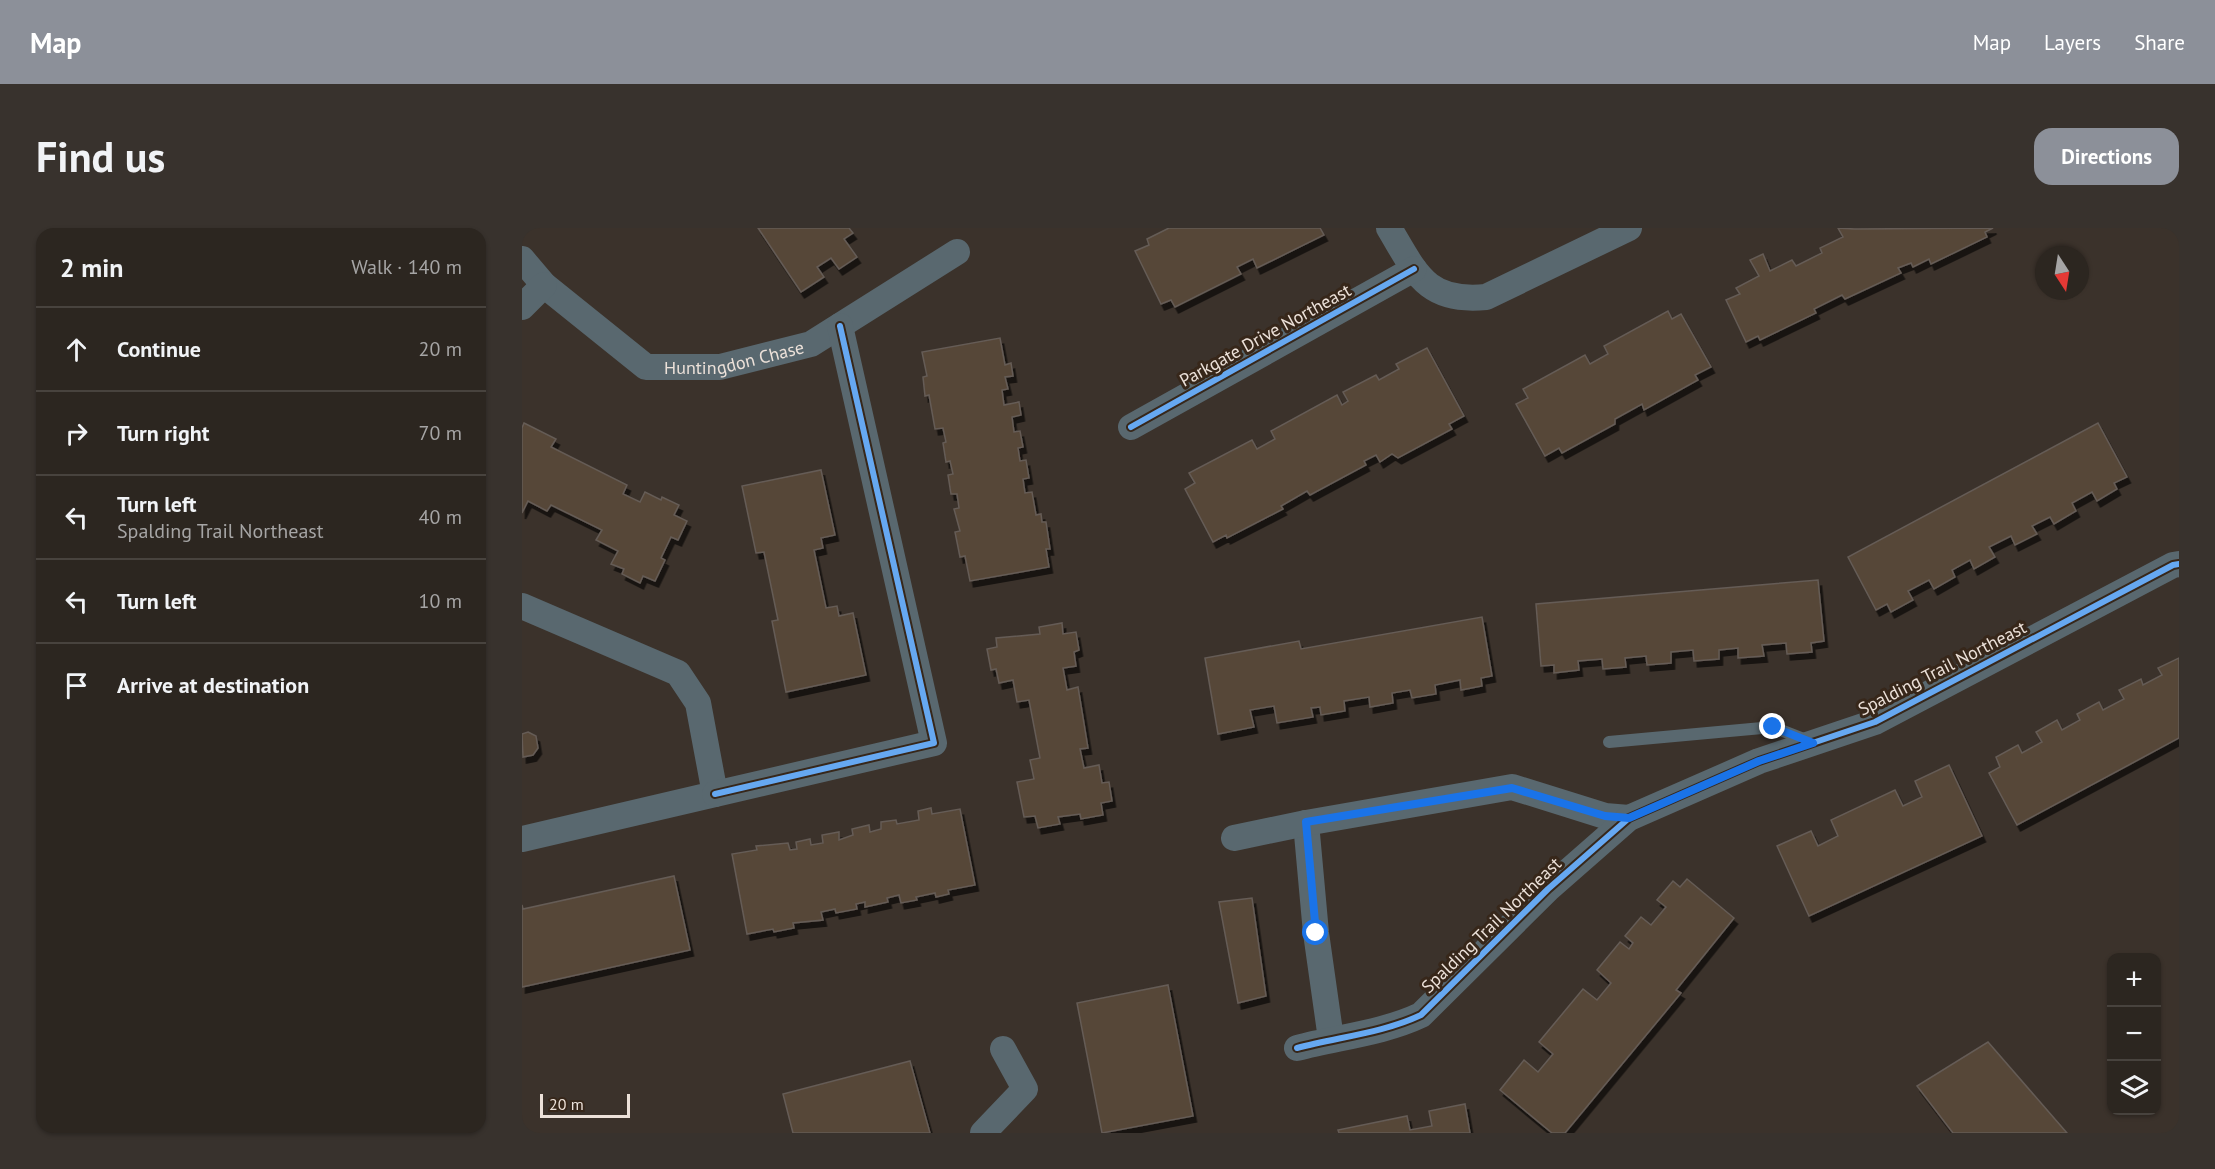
<!DOCTYPE html>
<meta charset="utf-8">
<style>
:root{--surface:#2c2620;--page:#38322d;--text:#f1f3f6;--muted:#a6a5a5;--line:#48433e;--accent:#8c9099}
body{margin:0;font-family:"PT Sans",sans-serif;background:var(--page);color:var(--text)}
.controls{position:absolute;right:18px;bottom:18px;display:grid;overflow:hidden;border-radius:12px;box-shadow:0 2px 4px #0004}
.controls button{width:54px;height:54px;display:grid;place-items:center;padding:0;border:0;border-bottom:2px solid var(--line);background:var(--surface);color:var(--text);font:30px sans-serif}
.compass{position:absolute;left:1513px;top:18px;width:54px;height:54px;border-radius:50%;background:var(--surface);box-shadow:0 2px 4px #0004;rotate:168deg}
.scale{position:absolute;left:18px;bottom:15px;width:90px;box-sizing:border-box;padding-left:6px;border:3px solid #ece1d9;border-top:0;font-size:16px;line-height:21px;white-space:nowrap;color:#ece1d9;-webkit-text-stroke:4px #37271a;paint-order:stroke}
.stop{position:absolute;width:18px;height:18px;margin:-14px;border:4px solid #1a73e8;border-radius:50%;background:#fff}
.stop.end{background:#1a73e8;border-color:#fff;box-shadow:0 2px 6px #0008}
.list{margin:0;padding:0;list-style:none}
h2{display:flex;justify-content:space-between;align-items:center;height:78px;margin:0;padding:0 24px;font-size:26px}
h2 small{font-size:20px;font-weight:400;color:var(--muted)}
.list li{display:grid;grid-template-columns:39px 1fr auto;gap:18px;align-items:center;box-sizing:border-box;height:84px;padding:0 24px;border-top:2px solid var(--line)}
.list b{display:block;font-size:22px;white-space:nowrap}
.list p{margin:0;font-size:20px;white-space:nowrap;color:var(--muted)}
.list em{font-size:20px;font-style:normal;color:var(--muted)}
.icon{flex:none;width:33px;height:33px;fill:none;stroke:currentColor;stroke-width:2;stroke-linecap:round;stroke-linejoin:round}
.map{position:relative;flex:none;width:1657px;height:905px;overflow:hidden;border-radius:18px}
header{display:flex;align-items:center;gap:36px;box-sizing:border-box;height:84px;padding:0 30px;background:var(--accent);color:#fff}
header strong{font-size:28px}
nav{display:flex;gap:33px;margin-inline-start:auto;font-size:21px}
.intro{display:flex;align-items:center;justify-content:space-between;box-sizing:border-box;height:144px;padding:0 36px}
h1{margin:0;font-size:42px}
.button{padding:15px 27px;border-radius:18px;background:var(--accent);color:#fff;font-size:21px;font-weight:700}
main{display:flex;gap:36px;padding:0 36px}
aside{flex:1;background:var(--surface);border-radius:18px;box-shadow:0 2px 4px #0004}
.map>svg:first-child{display:block}
.building{fill:#574738;stroke:#655c56;stroke-width:1.5;filter:url(#shadow)}
.lines{fill:none;stroke-linecap:round;stroke-linejoin:round}
.service{stroke:#59686f;stroke-width:12}
.minor{stroke:#59686f;stroke-width:26}
.cycleway-casing{stroke:#37271a;stroke-width:10}
.cycleway{stroke:#66a8f1;stroke-width:6}
.route{stroke:#1a73e8;stroke-width:8}
.labels{text-anchor:middle;dominant-baseline:central;stroke-width:6;stroke-linejoin:round;paint-order:stroke}
.street-label{font-size:18px;fill:#ece1d9;stroke:#37271a}
</style>
<header>
<strong>Map</strong>
<nav><a>Map</a><a>Layers</a><a>Share</a></nav>
</header>
<div class="intro"><h1>Find us</h1><a class="button">Directions</a></div>
<main>
<aside>
<h2>2 min<small>Walk · 140 m</small></h2>
<ul class="list">
<li><svg class="icon" aria-label="ahead" viewBox="0 0 24 24"><path d="M12 20V5M6 11l6-6 6 6"/></svg><div><b>Continue</b></div><em>20 m</em></li>
<li><svg class="icon" aria-label="right" viewBox="0 0 24 24"><path d="M7 20v-9h11M14 6l5 5-5 5"/></svg><div><b>Turn right</b></div><em>70 m</em></li>
<li><svg class="icon" aria-label="left" viewBox="0 0 24 24"><path d="M17 20v-9H6M10 6l-5 5 5 5"/></svg><div><b>Turn left</b><p>Spalding Trail Northeast</p></div><em>40 m</em></li>
<li><svg class="icon" aria-label="left" viewBox="0 0 24 24"><path d="M17 20v-9H6M10 6l-5 5 5 5"/></svg><div><b>Turn left</b></div><em>10 m</em></li>
<li><svg class="icon" aria-label="arrive" viewBox="0 0 24 24"><path d="M6 21V4h12l-3 4 3 4H6"/></svg><div><b>Arrive at destination</b></div></li>
</ul>
</aside>
<div class="map">
<svg width="1657" height="905" viewBox="0 0 1657 905">
<defs>
<filter id="shadow"><feDropShadow dx="3.5" dy="6" stdDeviation="0" flood-color="#0009"/></filter>
</defs>
<rect width="100%" height="100%" fill="#3b322b"/>
<!-- building -->
<g class="building">
<polygon points="236,0 327,0 331,5 322,11 335,29 317,41 309,30 295,39 302,49 279,64"/>
<polygon points="647,0 798,0 802,7 735,40 731,31 715,39 719,46 653,79 649,72 639,76 613,23 627,17 625,11"/>
<polygon points="1316,0 1333,1 1471,0 1463,4 1465,9 1409,36 1407,31 1391,39 1389,35 1376,40 1379,45 1323,71 1320,67 1292,81 1294,85 1238,112 1236,108 1224,114 1204,72 1218,66 1214,60 1237,48 1228,32 1241,26 1248,43 1270,32 1274,38 1300,25 1298,20 1321,9"/>
<polygon points="1146,83 1150,91 1159,86 1189,139 1173,147 1176,152 1122,182 1120,176 1093,191 1093,196 1040,225 1037,220 1023,228 994,176 1006,170 1001,161 1063,127 1068,136 1086,126 1082,118"/>
<polygon points="478,110 483,137 489,135 491,148 483,149 486,161 480,162 482,177 497,174 499,187 490,189 492,204 498,203 501,219 496,220 498,233 504,232 507,250 501,251 503,265 510,264 514,287 519,286 520,294 524,294 528,321 524,321 527,339 448,353 443,328 438,329 433,304 438,303 432,281 437,280 435,266 429,266 426,247 431,246 428,233 424,234 421,215 424,214 421,200 413,201 407,167 403,168 401,149 405,148 400,124"/>
<polygon points="905,120 942,188 927,196 930,201 876,230 870,226 858,234 854,227 842,233 844,237 788,267 785,263 759,278 761,281 705,310 704,307 691,314 663,261 673,255 667,245 730,212 735,221 753,211 749,203 815,167 820,177 826,173 821,164 854,147 857,152 877,141 874,136"/>
<polygon points="2,195 34,211 29,219 105,257 101,266 118,274 123,264 139,272 140,269 157,277 152,287 165,293 156,312 149,309 139,330 143,332 133,353 121,348 118,355 100,346 102,341 89,336 96,323 74,312 80,302 29,277 25,283 6,273 0,285 0,200"/>
<polygon points="1576,195 1605,249 1592,255 1595,261 1575,273 1570,264 1550,275 1554,283 1532,296 1528,289 1510,298 1515,306 1493,317 1489,308 1467,319 1473,329 1452,341 1448,332 1430,342 1433,349 1412,361 1407,352 1386,363 1391,372 1369,384 1365,376 1354,382 1326,329"/>
<polygon points="299,242 313,307 299,310 301,320 292,322 304,380 315,378 317,388 331,385 344,447 264,464 250,393 256,392 242,324 234,325 220,258"/>
<polygon points="1296,352 1302,413 1289,415 1290,424 1265,426 1264,415 1240,417 1242,428 1216,430 1216,420 1197,422 1197,431 1172,433 1171,422 1149,424 1149,435 1125,437 1124,428 1103,430 1104,439 1081,441 1080,431 1056,433 1057,442 1032,445 1032,437 1019,438 1014,376"/>
<polygon points="960,389 970,448 959,450 960,458 939,462 938,452 913,457 914,466 890,470 888,462 870,465 871,475 848,479 847,469 822,473 823,483 799,487 798,479 789,480 791,489 755,495 752,478 728,482 732,499 696,506 683,430 777,413 779,421"/>
<polygon points="540,395 541,406 554,404 557,422 552,424 554,438 541,440 545,462 556,459 566,520 558,521 562,540 577,537 580,555 587,554 590,573 579,575 581,587 559,591 558,586 536,589 538,596 516,600 513,588 502,589 495,554 512,551 508,532 518,530 507,472 495,474 491,452 477,455 474,441 469,442 465,421 475,419 474,410 518,406 517,399"/>
<polygon points="1657,430 1657,510 1495,597 1467,545 1478,539 1474,529 1496,517 1500,525 1520,514 1514,504 1535,492 1540,502 1558,492 1555,486 1577,474 1581,482 1602,471 1597,462 1619,451 1621,457 1640,447 1636,440"/>
<polygon points="6,504 14,508 16,520 11,527 1,529 0,506"/>
<polygon points="1427,537 1460,608 1287,688 1255,618 1289,603 1296,618 1316,608 1309,592 1373,562 1381,578 1400,569 1393,553"/>
<polygon points="409,580 410,586 438,581 453,657 426,662 427,666 414,669 413,665 394,669 395,672 379,675 377,667 365,670 366,674 343,679 343,674 334,676 335,681 314,685 313,681 299,684 301,692 271,695 272,700 252,704 251,701 225,706 210,626 235,622 234,618 266,615 268,622 275,621 274,614 288,611 289,617 301,615 300,607 317,604 317,612 331,607 330,601 347,597 348,604 359,601 359,594 374,592 375,596 397,592 396,583"/>
<polygon points="152,648 168,722 0,759 0,677 1,681"/>
<polygon points="1165,651 1212,690 1154,762 1159,765 1043,905 1030,905 978,862 1002,832 1016,844 1031,826 1017,814 1061,761 1075,772 1089,755 1075,742 1098,714 1107,721 1111,715 1103,708 1119,689 1129,697 1144,679 1135,672 1151,653 1158,659"/>
<polygon points="730,670 744,768 716,775 697,674"/>
<polygon points="646,757 671,888 580,905 555,775"/>
<polygon points="1466,814 1545,905 1431,905 1395,858"/>
<polygon points="388,833 408,905 271,905 261,866"/>
<polygon points="943,876 948,905 817,905 816,902 885,888 888,902 910,898 907,883"/>
</g>
<g class="lines">
<!-- service -->
<polyline class="service" points="1087,514 1251,499 1287,513"/>
<!-- minor -->
<g class="minor">
<path d="M867,0C894,45 904,75 964,69L1107,0"/>
<path id="s1" d="M0,31L22,57L124,139H198L289,116L435,24"/>
<polyline points="0,79 22,57"/>
<polyline points="609,199 892,41"/>
<polyline points="0,378 156,445 176,475 193,566 0,611"/>
<polyline points="193,566 412,515 318,98"/>
<polyline points="784,595 794,705 809,811"/>
<polyline points="712,610 784,595 990,559 1083,588 1107,590"/>
<path d="M775,820C816,809 861,805 899,787L1026,661L1107,590L1237,533L1353,494L1651,337L1657,336"/>
<polyline points="461,905 503,861 481,821"/>
</g>
<defs>
<g id="cycleway">
<polyline points="609,199 892,41"/>
<polyline points="193,566 412,515 318,98"/>
<path d="M775,820C816,809 861,805 899,787L1026,661L1107,590L1237,533L1353,494L1651,337L1657,336"/>
</g>
</defs>
<!-- cycleway casing -->
<use href="#cycleway" class="cycleway-casing"/>
<!-- cycleway -->
<use href="#cycleway" class="cycleway"/>
</g>
<g class="lines">
<!-- route -->
<polyline class="route" points="794,705 784,594 990,560 1083,588 1107,590 1237,533 1291,515 1251,499"/>
</g>
<g class="labels">
<!-- street labels -->
<g class="street-label">
<text transform="translate(743 107) rotate(-29)">Parkgate Drive Northeast</text>
<text stroke="none"><textPath href="#s1" startOffset="254">Huntingdon Chase</textPath></text>
<text transform="translate(1420 440) rotate(-27)">Spalding Trail Northeast</text>
<text transform="translate(969 697) rotate(-44)">Spalding Trail Northeast</text>
</g>
</g>
</svg>
<div class="controls">
<button>+</button>
<button>−</button>
<button><svg class="icon" aria-label="layers" viewBox="0 0 24 24"><path d="M12 4l9 5-9 5-9-5zM3 14l9 5 9-5"/></svg></button>
</div>
<svg class="compass" viewBox="-18 -18 36 36"><path d="M0-13l5 13h-10z" fill="#e53935"/><path d="M0 13l5-13h-10z" fill="#a6a5a5"/></svg>
<div class="scale">20 m</div>
<div class="stop" style="left:794px;top:705px"></div>
<div class="stop end" style="left:1251px;top:499px"></div>
</div>
</main>
